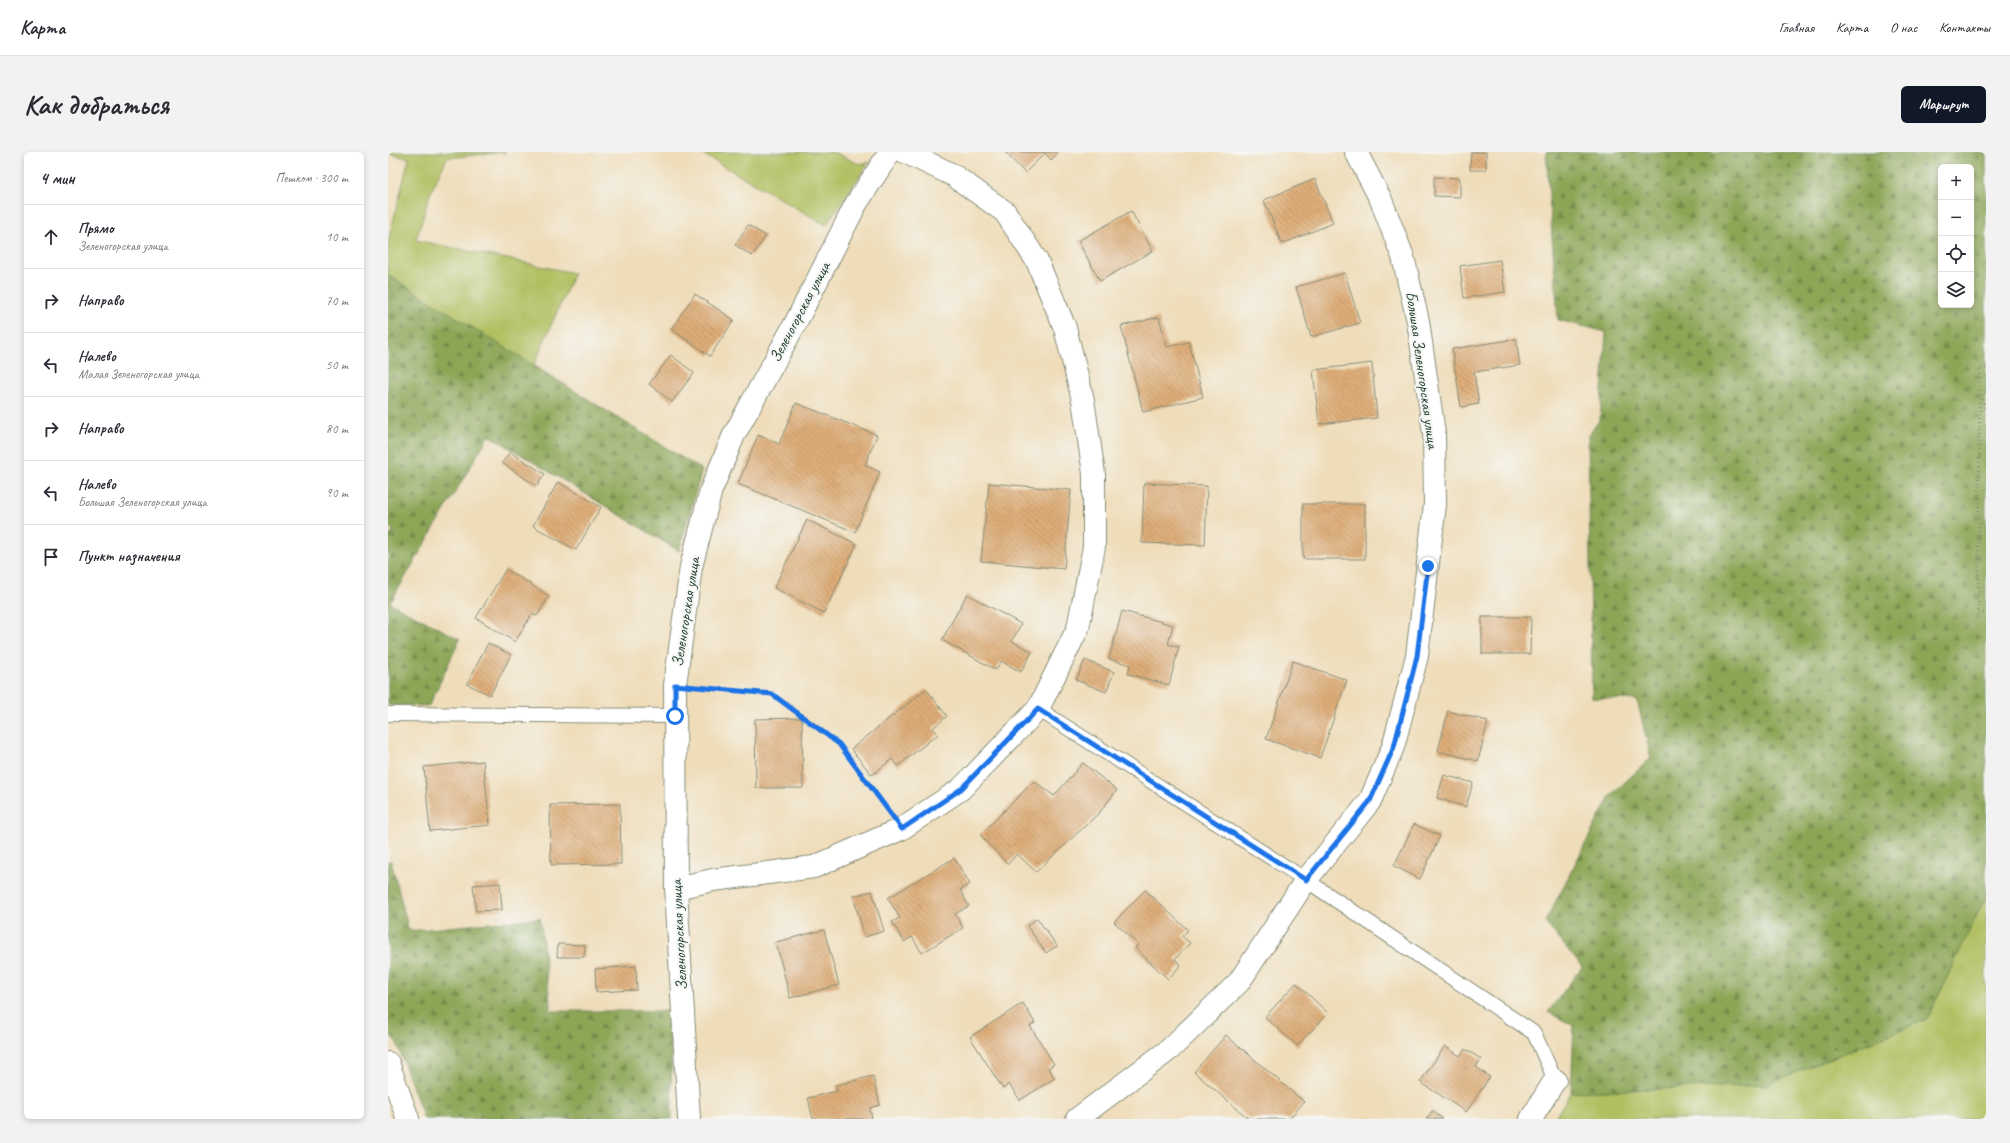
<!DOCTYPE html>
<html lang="ru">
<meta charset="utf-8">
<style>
:root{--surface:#fff;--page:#f2f2f3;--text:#2b2b33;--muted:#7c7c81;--line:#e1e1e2;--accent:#111827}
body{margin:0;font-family:Caveat,sans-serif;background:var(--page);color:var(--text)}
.controls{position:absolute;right:12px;top:12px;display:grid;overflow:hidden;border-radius:6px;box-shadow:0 2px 6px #0003}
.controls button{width:36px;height:36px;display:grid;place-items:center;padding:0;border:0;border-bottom:1px solid var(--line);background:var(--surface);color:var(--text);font:20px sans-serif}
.stop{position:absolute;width:12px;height:12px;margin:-9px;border:3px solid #1a73e8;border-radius:50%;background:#fff}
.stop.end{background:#1a73e8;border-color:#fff;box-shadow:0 1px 4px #0008}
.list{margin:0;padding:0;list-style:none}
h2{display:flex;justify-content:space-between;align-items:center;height:52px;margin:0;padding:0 16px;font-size:17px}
h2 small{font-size:13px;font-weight:400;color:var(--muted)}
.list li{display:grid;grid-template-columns:26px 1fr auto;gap:12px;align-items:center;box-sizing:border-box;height:64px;padding:0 16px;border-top:1px solid var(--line)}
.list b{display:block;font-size:15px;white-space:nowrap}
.list p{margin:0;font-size:13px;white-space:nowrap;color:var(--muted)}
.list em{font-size:13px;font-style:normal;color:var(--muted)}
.icon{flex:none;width:22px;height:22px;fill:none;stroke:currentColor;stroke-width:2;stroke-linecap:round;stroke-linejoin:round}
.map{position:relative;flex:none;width:1598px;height:967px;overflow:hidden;border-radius:6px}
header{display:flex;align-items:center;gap:24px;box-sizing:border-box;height:56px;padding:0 20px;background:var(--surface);border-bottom:1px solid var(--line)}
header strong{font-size:19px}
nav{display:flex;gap:22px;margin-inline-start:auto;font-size:14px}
.intro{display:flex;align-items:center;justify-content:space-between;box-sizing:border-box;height:96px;padding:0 24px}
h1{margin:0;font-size:28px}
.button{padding:10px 18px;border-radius:6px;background:var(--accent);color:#fff;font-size:14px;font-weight:700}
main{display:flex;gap:24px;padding:0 24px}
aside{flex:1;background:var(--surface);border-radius:6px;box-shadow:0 2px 6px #0003}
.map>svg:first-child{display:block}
.green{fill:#b1bf61;stroke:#687e4a}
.forest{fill:url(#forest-firs);stroke:#567246;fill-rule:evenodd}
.building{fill:url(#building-back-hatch)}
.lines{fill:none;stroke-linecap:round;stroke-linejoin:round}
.service-casing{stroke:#878d77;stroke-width:16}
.minor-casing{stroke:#878d77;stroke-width:24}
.path{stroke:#878d77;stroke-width:2.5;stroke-dasharray:1 3;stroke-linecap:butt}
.service{stroke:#fff;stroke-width:14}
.minor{stroke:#fff;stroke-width:22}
.route{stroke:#1a73e8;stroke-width:5}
.labels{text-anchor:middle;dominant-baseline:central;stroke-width:4;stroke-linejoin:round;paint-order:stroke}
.street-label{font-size:16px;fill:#1f3d34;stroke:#f6f6f2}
</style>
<header>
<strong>Карта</strong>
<nav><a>Главная</a><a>Карта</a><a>О нас</a><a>Контакты</a></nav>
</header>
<div class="intro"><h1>Как добраться</h1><a class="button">Маршрут</a></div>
<main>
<aside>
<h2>4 мин<small>Пешком · 300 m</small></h2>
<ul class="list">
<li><svg class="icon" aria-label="ahead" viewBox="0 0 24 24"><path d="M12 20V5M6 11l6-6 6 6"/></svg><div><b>Прямо</b><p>Зеленогорская улица</p></div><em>10 m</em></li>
<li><svg class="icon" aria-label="right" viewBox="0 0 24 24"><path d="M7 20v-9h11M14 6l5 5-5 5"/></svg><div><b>Направо</b></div><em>70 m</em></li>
<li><svg class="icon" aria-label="left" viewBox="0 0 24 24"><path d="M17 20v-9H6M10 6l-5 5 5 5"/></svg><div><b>Налево</b><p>Малая Зеленогорская улица</p></div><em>50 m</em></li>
<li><svg class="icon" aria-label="right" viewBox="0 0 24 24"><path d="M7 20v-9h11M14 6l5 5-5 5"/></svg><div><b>Направо</b></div><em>80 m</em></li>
<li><svg class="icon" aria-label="left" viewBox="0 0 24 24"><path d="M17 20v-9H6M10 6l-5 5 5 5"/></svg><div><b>Налево</b><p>Большая Зеленогорская улица</p></div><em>90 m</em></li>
<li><svg class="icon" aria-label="arrive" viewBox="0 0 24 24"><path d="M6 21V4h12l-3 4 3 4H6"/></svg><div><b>Пункт назначения</b></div></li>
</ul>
</aside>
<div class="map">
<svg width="1598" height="967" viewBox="0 0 1598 967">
<defs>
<pattern id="forest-firs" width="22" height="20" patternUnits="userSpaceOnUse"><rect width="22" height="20" fill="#8ca657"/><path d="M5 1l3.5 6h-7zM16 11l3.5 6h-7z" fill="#728849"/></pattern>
<pattern id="building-back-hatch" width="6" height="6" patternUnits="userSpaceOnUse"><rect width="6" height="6" fill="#dead78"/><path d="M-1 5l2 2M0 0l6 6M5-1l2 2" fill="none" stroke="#b38e63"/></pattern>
</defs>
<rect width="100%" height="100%" fill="#f6f6f2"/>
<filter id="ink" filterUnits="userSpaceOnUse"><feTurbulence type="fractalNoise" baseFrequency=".025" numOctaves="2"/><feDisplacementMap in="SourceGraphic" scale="8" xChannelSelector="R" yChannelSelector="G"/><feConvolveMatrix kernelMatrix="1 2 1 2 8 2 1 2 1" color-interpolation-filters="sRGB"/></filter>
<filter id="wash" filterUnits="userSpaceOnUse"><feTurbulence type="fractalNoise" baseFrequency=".012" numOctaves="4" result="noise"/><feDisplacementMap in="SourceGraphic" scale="16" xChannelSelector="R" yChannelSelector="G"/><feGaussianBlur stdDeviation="0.9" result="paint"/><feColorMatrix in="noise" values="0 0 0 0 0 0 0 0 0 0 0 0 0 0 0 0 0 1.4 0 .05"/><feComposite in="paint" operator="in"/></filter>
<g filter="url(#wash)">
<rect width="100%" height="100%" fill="#efddba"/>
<!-- green -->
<g class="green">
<polygon points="0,0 118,0 59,6 42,42 28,88 186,121 145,215 0,123 0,90 21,6 0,2"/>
<polygon points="311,0 445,0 471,12 481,10 438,73"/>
<polygon points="1598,744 1598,967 1166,967 1183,940 1377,933 1539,867"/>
</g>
<!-- forest -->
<g class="forest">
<path d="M1158,0H1598V744L1539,867L1377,933L1183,940L1186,874L1160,860L1194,815L1157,770L1222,644L1263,606L1249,548L1204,546L1200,284L1212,267L1218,180L1170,168ZM1553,15H1583V153H1553Z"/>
<polygon points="0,123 314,318 291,399 101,283 2,451 72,487 41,554 0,553 0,386 5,379 0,372"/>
<polygon points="0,709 3,709 21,779 152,766 163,859 282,859 284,967 36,967 9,891 0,880"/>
</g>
<g id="blocks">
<!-- building -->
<g class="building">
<polygon points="617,0 671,0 663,8 657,1 637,21"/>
<polygon points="1083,0 1098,0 1098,18 1082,18"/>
<polygon points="1046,25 1072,26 1072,45 1046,44"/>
<polygon points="927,27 945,71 894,92 876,48"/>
<polygon points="743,59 765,99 712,129 690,89"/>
<polygon points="360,73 378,84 364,104 347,93"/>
<polygon points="1112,108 1117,140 1076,146 1072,114"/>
<polygon points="957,121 972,171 923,185 908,135"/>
<polygon points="307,142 346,168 322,204 283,177"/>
<polygon points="771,165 779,195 801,190 815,245 755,260 733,174"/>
<polygon points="1128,187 1132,213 1086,220 1091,252 1073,255 1064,197"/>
<polygon points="283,203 306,221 284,250 261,232"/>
<polygon points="984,211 989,266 931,272 925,218"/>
<polygon points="408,251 489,283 477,313 492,320 467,380 350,332 370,283 391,292"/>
<polygon points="122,300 157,322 149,334 114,311"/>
<polygon points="170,330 213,355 188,398 145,374"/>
<polygon points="601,331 683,338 676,417 593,409"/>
<polygon points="756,331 819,334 817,393 754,391"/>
<rect x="915" y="352" width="62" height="55"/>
<polygon points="419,368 469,392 436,461 386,436"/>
<polygon points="118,417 161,444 149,464 144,462 127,490 88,466"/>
<polygon points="579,442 633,472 624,489 644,500 633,520 613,509 608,518 554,488"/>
<polygon points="734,459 785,473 780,492 791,495 781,533 740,522 742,513 721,507"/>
<polygon points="1094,465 1143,465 1142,502 1094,502"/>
<polygon points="100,491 123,503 102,543 79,532"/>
<polygon points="697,508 726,520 718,540 688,528"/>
<polygon points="905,509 959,528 932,606 878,587"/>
<polygon points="538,537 559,564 545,576 550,582 510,614 504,607 484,623 463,597"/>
<polygon points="1060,559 1100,569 1090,609 1050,599"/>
<polygon points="414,566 415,636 368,636 367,567"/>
<polygon points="95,609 102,673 42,679 36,615"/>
<polygon points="695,611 729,638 712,660 648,720 629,702 620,712 592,683 646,629 666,644"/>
<polygon points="1056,623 1085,631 1078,655 1049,646"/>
<polygon points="232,652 233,712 163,713 162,653"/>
<polygon points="1026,672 1052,684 1032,727 1006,714"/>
<polygon points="566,706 582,732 572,738 581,754 567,762 575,776 534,801 524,785 516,790 504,770 512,766 500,746"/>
<polygon points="112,731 114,758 88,759 85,733"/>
<polygon points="757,738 800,778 794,784 802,791 787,807 793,813 780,827 747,796 750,792 726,770"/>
<polygon points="484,739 496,779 477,785 465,744"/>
<polygon points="649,766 669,794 658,801 639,774"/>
<polygon points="436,778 451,833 402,846 388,790"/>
<polygon points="170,792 197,793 196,805 169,805"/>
<polygon points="248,814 249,838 208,840 207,817"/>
<polygon points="908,831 940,861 909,894 877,865"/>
<polygon points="635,851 647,871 642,874 666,912 660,916 667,926 632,948 621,932 615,937 582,885"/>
<polygon points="838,883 916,950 901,967 861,967 806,920"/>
<polygon points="1057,894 1072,904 1077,897 1093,907 1088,915 1102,925 1078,960 1032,930"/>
<polygon points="485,924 492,953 482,956 484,967 425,967 420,946 449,939 448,933"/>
<polygon points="1044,959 1055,967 1038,967"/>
</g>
</g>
</g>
<g filter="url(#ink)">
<use href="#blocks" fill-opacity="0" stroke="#878d77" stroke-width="1"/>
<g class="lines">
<defs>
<g id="service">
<polyline points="650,557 918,728 1146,881 1167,928"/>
<polyline points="0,562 287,564"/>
</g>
<g id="minor">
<polyline points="288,736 325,728 426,715 513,677 573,637 650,557 690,476 706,395 706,322 695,248 677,176 649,109 617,60 565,23 517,0"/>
<polyline points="0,911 20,967"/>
<polyline points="301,967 288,736 287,533 303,415 323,338 346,283 407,172 468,52 502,0"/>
<polyline points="689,967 782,897 851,830 918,728 982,649 1005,595 1029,504 1047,352 1046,281 1030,169 1015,105 993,48 968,0"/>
<polyline points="1143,967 1167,928"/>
</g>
</defs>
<!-- service casing -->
<use href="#service" class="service-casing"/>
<!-- minor casing -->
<use href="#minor" class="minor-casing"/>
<!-- path -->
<g class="path">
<polyline points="1598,216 1592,216 1590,461 1598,461"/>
<polyline points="1593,243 1598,258"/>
<polyline points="311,535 384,541 451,592 498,656"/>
</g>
<!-- service -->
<use href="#service" class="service"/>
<!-- minor -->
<use href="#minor" class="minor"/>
</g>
</g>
<g class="lines" filter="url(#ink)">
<!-- route -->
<polyline class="route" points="287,564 287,533 384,542 451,592 514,677 573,637 650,557 918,728 982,649 1006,595 1029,504 1040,414"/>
</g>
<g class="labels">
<!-- street labels -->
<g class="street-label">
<text transform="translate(412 160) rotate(-62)">Зеленогорская улица</text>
<text transform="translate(1034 218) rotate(82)">Большая Зеленогорская улица</text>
<text transform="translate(298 460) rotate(-81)">Зеленогорская улица</text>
<text transform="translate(291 783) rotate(-93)">Зеленогорская улица</text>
</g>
</g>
</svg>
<div class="controls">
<button>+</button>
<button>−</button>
<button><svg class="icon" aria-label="locate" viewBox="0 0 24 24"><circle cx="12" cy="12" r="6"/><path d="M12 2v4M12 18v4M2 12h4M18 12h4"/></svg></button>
<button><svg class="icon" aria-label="layers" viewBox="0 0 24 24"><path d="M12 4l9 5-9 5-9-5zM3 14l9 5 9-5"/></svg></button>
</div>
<div class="stop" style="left:287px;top:564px"></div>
<div class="stop end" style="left:1040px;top:414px"></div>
</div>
</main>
